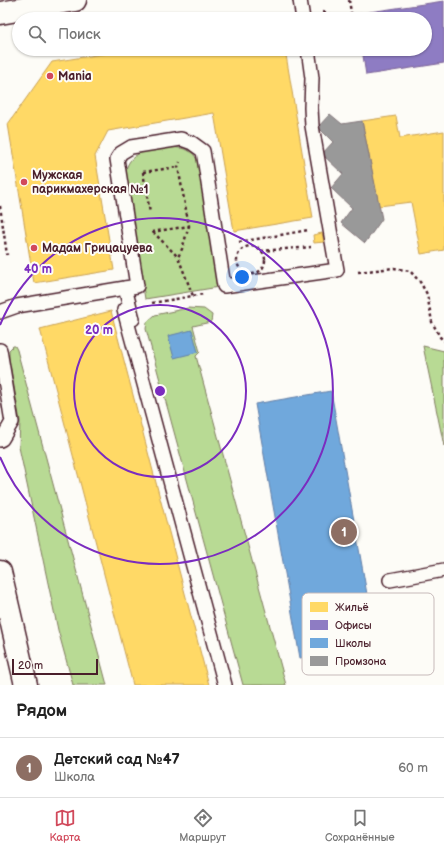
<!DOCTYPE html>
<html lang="ru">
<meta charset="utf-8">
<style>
:root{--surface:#fff;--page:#f2f2f2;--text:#222;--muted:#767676;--line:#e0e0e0;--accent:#d1495b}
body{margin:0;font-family:"Balsamiq Sans",sans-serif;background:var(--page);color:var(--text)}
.scale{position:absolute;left:12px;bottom:10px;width:86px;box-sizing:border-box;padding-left:4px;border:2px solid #4a1f2b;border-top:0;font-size:11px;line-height:14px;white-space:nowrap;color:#4a1f2b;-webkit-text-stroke:3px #fdfcf7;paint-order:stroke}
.you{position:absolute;left:242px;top:277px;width:14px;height:14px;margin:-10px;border:3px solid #fff;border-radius:50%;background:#1a73e8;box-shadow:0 0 0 6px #1a73e833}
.badge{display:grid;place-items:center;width:26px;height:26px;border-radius:50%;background:var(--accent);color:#fff;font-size:13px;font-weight:700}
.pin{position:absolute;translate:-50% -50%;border:2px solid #fff;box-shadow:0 1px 4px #0006}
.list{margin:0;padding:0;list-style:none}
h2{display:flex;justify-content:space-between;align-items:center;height:52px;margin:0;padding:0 16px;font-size:17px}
h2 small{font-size:13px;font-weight:400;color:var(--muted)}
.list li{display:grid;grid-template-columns:26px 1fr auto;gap:12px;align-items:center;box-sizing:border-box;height:60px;padding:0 16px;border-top:1px solid var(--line)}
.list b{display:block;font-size:15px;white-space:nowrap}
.list p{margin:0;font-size:13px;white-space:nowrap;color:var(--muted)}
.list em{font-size:13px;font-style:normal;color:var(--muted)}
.icon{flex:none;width:22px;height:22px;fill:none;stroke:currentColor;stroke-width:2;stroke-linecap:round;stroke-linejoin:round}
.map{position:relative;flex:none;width:444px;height:685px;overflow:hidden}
.search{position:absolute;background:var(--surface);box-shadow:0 1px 3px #0004;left:12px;right:12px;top:12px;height:44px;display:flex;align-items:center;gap:10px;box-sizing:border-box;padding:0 14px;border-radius:22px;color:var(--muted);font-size:15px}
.sheet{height:112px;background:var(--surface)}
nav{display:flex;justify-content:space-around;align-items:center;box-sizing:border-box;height:56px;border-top:1px solid var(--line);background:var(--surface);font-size:11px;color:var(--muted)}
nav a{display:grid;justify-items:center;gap:2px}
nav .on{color:var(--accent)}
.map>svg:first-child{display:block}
.green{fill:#b8da94;stroke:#817c60}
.homes{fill:#ffd966;stroke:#c9a154}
.offices{fill:#8e7cc3;stroke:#7a6095}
.schools{fill:#6fa8dc;stroke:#647fa7}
.industry{fill:#999;stroke:#817478}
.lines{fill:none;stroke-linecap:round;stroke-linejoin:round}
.lane-casing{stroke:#4a1f2b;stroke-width:16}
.secondary-casing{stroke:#4a1f2b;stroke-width:25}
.path{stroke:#4a1f2b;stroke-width:2.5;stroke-dasharray:3 3;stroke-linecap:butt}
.lane{stroke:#fdfcf7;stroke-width:13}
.secondary{stroke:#fdfcf7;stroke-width:22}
.ring{fill:none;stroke:#7b2cbf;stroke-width:2}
.poi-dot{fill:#d1495b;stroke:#fdfcf7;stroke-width:1.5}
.labels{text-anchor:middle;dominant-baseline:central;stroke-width:4;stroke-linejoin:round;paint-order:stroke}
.poi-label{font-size:12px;font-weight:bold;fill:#4a1f2b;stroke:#fdfcf7;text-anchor:start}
.key{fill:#fdfcf7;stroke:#c7baba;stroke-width:1}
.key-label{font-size:11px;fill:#4a1f2b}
.centre{fill:#7b2cbf;stroke:#fdfcf7;stroke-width:2}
.ring-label{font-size:12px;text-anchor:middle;font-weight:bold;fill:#7b2cbf;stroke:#fdfcf7;stroke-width:4;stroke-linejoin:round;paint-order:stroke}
</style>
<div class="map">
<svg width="444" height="685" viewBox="0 0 444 685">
<rect width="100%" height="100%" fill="#fdfcf7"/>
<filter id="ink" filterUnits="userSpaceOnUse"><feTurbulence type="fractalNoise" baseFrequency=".025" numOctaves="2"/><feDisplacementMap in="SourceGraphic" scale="8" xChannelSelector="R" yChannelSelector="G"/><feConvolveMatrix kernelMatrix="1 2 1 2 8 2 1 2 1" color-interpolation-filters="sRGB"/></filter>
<g filter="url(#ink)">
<!-- green -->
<g class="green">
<path d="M170,147C183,148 194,149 198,163L219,287L145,299L125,176C127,150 150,150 170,147Z"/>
<polygon points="188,308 204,309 212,315 211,322 193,326 200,352 196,356 286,685 243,685 146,329 147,322 155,315"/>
<polygon points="13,346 15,346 17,350 107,685 73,685 58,630 19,447 20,421 9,358 9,350"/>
<polygon points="423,346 444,351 444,446"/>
</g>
<!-- homes -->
<g class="homes">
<polygon points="134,49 285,49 313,218 234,231 214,113 108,131 95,156 114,270 34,283 8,124 52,62"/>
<polygon points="396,116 400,138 444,131 444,250 421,254 411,202 379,206 362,121"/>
<polygon points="322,233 324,242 314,243 313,235"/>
<polygon points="111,311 209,685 133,685 40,329"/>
</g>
<!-- offices -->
<polygon class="offices" points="444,1 444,63 366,75 362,49 425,49 425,19 357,19 356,14"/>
<!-- schools -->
<g class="schools">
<polygon points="192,330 198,352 174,358 168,336"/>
<polygon points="331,391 376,645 300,658 255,404"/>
</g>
<!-- industry -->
<polygon class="industry" points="330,114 342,124 362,121 382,219 365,243 341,223 352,208 331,188 343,174 322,154 333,142 318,127"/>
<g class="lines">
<defs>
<g id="lane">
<polyline points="300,0 303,19"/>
<polyline points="125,288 133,319"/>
<polyline points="124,310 225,685"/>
<polyline points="0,312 17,306 137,286 117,159 121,153 131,147 181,139 192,143 203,151 224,286 337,270 312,126 311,108 312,78 308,49"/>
<polyline points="0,350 12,422 2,439 0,440"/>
<polyline points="390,580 444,570"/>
</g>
<g id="secondary">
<polyline points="0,13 75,0"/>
<polyline points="0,572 26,685"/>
</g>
</defs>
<!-- lane casing -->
<use href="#lane" class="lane-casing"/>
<!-- secondary casing -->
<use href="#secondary" class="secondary-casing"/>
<!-- path -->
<g class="path">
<polyline points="349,0 352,19"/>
<polyline points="323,12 344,19"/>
<polyline points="143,172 150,213"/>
<polyline points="143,172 178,167"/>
<polyline points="0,206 7,255"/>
<polyline points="190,226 189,226 182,249 178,257 193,296"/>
<polyline points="152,232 189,226 178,167 180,162"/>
<polyline points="153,232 178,257"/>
<polyline points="239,242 309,230"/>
<circle cx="251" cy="260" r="14"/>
<polyline points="261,251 311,247"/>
<polyline points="358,272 394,268 410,271 420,282 427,294 432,322 440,337 444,341"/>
<polyline points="152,303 204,294"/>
</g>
<!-- lane -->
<use href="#lane" class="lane"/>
<!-- secondary -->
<use href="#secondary" class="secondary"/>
</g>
</g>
<!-- distance rings -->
<g class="ring">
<circle cx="160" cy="391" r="86"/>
<path d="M0 325A173 173 0 1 1 0 457"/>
</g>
<!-- markers -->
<g class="poi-dot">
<circle cx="50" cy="76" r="4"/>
<circle cx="24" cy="182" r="4"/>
<circle cx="34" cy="248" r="4"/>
</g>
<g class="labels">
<!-- poi labels -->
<g class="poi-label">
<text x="58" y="76">Mania</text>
<text x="32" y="175">Мужская<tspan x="32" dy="14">парикмахерская №1</tspan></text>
<text x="42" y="248">Мадам Грицацуева</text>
</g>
</g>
<!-- legend -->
<rect x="302" y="593" width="132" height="82" rx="6" class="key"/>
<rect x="310" y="602" width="18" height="10" fill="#ffd966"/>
<rect x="310" y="620" width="18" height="10" fill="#8e7cc3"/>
<rect x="310" y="638" width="18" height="10" fill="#6fa8dc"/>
<rect x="310" y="656" width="18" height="10" fill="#999"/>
<g class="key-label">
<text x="335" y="611">Жильё</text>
<text x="335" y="629">Офисы</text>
<text x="335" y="647">Школы</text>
<text x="335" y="665">Промзона</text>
</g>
<circle cx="160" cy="391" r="6" class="centre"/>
<g class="ring-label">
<text x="38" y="273">40 m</text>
<text x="99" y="334">20 m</text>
</g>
</svg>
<div class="scale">20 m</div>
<div class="you"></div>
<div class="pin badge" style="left:344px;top:532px;background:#8d6e63">1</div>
<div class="search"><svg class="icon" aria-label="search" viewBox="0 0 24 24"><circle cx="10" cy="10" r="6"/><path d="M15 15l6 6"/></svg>Поиск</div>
</div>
<section class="sheet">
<h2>Рядом<small></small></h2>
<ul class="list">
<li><span class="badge" style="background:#8d6e63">1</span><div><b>Детский сад №47</b><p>Школа</p></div><em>60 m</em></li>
</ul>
</section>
<nav>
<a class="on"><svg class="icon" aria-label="map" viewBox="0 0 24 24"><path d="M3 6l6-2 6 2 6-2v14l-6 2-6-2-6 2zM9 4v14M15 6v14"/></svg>Карта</a>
<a><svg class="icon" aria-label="directions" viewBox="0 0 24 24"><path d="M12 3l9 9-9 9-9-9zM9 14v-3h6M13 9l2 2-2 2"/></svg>Маршрут</a>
<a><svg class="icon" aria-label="saved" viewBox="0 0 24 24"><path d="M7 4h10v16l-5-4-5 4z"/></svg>Сохранённые</a>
</nav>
